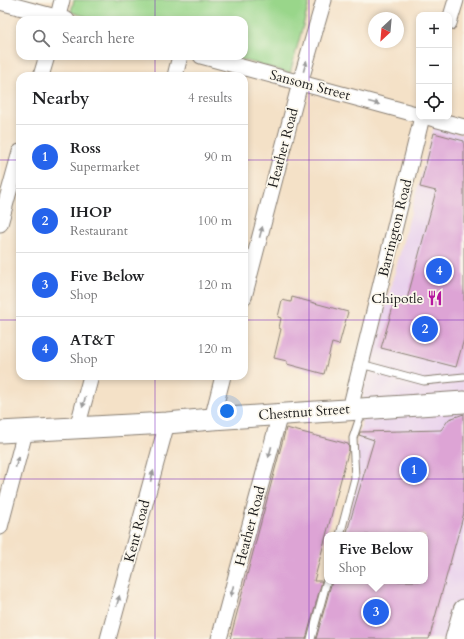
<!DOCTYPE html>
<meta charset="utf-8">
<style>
:root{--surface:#fff;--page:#f6f6f6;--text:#202124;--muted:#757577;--line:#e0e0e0;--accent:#2563eb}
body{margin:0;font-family:Cardo,serif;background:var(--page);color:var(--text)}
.controls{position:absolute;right:12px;top:12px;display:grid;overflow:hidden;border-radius:8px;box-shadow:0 2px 6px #0003}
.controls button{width:36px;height:36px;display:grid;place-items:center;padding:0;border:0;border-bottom:1px solid var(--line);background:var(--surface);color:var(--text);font:20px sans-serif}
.compass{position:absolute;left:368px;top:12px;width:36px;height:36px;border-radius:50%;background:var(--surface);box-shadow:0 2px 6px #0003;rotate:206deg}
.you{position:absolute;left:227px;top:411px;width:14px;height:14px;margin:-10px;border:3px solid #fff;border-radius:50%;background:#1a73e8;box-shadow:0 0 0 6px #1a73e833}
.badge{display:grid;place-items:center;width:26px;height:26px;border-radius:50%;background:var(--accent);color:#fff;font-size:13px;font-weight:700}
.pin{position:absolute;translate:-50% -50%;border:2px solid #fff;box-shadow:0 1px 4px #0006}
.popup{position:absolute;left:324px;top:532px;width:104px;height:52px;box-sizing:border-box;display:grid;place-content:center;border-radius:8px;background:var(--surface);filter:drop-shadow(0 1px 3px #0005);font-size:13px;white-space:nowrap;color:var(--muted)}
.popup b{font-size:15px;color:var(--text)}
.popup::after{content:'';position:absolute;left:50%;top:100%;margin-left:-8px;border:8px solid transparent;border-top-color:var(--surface)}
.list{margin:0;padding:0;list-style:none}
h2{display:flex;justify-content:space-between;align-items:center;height:52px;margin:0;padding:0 16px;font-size:17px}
h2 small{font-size:13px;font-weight:400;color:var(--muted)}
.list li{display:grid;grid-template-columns:26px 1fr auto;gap:12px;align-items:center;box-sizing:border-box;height:64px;padding:0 16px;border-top:1px solid var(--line)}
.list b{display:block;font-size:15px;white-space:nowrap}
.list p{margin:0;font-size:13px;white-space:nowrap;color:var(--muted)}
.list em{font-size:13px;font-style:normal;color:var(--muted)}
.icon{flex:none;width:22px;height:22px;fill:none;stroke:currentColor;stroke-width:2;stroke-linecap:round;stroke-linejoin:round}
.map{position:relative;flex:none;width:464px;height:639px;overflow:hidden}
.search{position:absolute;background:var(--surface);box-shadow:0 2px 6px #0003;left:16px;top:16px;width:232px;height:44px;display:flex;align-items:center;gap:10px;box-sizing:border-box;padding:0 14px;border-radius:12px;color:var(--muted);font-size:15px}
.panel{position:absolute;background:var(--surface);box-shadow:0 2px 6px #0003;left:16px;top:72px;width:232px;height:308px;border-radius:12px}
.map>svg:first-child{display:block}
.built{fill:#e9d2ed}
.green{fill:#99d68a;stroke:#5a7953}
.building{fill:#dda4d5}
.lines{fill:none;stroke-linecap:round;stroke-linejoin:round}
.lane-casing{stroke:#887e72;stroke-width:9}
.street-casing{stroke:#887e72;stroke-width:17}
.secondary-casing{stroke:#887e72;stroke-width:23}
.lane{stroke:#fff;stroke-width:7}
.street{stroke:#fff;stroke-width:15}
.secondary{stroke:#fff;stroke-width:21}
.oneway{fill:#999}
.grid{fill:none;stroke:#7b2cbf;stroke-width:1;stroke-opacity:0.55}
.labels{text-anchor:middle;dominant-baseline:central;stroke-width:3.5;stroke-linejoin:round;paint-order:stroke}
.street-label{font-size:14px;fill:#1c1c1c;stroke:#fbf7ec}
.poi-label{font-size:14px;fill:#1c1c1c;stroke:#fbf7ec;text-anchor:end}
</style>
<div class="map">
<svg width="464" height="639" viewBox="0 0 464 639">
<rect width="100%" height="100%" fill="#fbf7ec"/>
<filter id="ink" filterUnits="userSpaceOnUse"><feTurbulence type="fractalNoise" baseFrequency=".025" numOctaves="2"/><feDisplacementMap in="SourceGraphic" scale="8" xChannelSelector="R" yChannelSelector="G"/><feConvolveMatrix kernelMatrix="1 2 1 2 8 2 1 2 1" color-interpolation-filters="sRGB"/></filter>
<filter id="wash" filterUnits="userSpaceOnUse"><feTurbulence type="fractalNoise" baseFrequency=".012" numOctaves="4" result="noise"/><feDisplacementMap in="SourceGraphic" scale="16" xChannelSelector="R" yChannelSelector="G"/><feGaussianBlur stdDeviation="0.9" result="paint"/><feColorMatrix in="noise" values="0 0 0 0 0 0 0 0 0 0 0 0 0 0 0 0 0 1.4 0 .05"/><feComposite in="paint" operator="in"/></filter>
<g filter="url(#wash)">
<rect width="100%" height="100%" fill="#f4e1c7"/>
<!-- built -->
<polygon class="built" points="434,127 464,135 464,639 314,639 330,581 425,581 425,535 343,535 359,474 352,460 361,428 363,391"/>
<!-- green -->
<polygon class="green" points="74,0 310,0 290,73 229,56 244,56 244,20 98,20 71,12"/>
<g id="blocks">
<!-- building -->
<g class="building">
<polygon points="434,133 464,141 464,339 456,367 381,348 395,300 406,303 436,191 420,187"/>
<polygon points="292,297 348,312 339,345 332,343 324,374 287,364 287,361 274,358 281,329 279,328 281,318 278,317 282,300 291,302"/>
<polygon points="464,414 464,513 429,639 316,639 332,581 425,581 425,535 346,535 374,440 359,435 360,432 441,430 449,419"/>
<polygon points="286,428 348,444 349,449 314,581 322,581 306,639 230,639"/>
</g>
</g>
</g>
<g filter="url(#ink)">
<use href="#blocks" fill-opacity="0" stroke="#887e72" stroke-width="1"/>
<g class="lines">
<defs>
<g id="lane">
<polyline points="361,364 424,381 464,377"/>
<polyline points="340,535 355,478 353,438 362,411"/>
<polyline points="311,639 327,580"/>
</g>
<g id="street">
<polyline points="0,2 67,20"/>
<polyline points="57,20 62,0"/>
<polyline points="449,23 456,0"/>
<polyline points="201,56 419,115"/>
<polyline points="41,76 47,56"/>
<polyline points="175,76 180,56"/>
<polyline points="427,117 464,127"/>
<polyline points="0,224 20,152"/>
<polyline points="244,297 300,83 324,0"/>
<polyline points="350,409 422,117"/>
<polyline points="212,419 223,376"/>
<polyline points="77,428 91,376"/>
<polyline points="0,527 25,432"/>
<polyline points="108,639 167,423"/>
<polyline points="219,639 280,414"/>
</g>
<g id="secondary">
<polyline points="0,432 167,423 212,419 464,402"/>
<polyline points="456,639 464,610"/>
</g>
</defs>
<!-- lane casing -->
<use href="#lane" class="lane-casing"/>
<!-- street casing -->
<use href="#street" class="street-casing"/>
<!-- secondary casing -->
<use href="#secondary" class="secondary-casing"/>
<!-- lane -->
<use href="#lane" class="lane"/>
<!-- street -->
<use href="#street" class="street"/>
<!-- secondary -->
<use href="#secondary" class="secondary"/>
</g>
<!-- one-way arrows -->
<defs><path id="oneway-solid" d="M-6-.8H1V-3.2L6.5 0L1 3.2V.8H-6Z"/></defs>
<g class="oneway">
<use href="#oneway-solid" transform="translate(305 66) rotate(-74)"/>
<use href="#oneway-solid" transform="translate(374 103) rotate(15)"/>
<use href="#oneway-solid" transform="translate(261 232) rotate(-75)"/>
<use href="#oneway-solid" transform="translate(84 402) rotate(105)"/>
<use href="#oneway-solid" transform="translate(270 452) rotate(105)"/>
<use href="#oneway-solid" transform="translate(17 462) rotate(-75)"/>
<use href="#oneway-solid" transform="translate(152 476) rotate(-75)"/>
<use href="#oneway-solid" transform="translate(232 591) rotate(105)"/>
<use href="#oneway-solid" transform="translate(118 601) rotate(-75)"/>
</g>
</g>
<!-- grid -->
<path class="grid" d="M155,0V20M309,0V639M155,56V76M0,160H20M244,160H464M0,320H20M244,320H464M155,376V639M0,479H464"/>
<!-- icons -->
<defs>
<symbol id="restaurant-bare" viewBox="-9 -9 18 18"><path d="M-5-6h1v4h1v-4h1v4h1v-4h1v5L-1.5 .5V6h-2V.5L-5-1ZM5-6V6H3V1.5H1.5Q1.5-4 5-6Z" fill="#b5179e" stroke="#fbf7ec" stroke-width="2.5" paint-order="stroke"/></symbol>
</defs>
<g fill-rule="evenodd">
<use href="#restaurant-bare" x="424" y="287" width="22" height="22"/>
</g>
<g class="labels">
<!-- street labels -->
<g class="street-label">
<text transform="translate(310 85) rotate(15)">Sansom Street</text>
<text transform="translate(283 148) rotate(-75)">Heather Road</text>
<text transform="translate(395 228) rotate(-76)">Barrington Road</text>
<text transform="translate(304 412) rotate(-4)">Chestnut Street</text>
<text transform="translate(250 526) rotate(-75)">Heather Road</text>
<text transform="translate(137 531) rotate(-75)">Kent Road</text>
</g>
<!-- poi labels -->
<g class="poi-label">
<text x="423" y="298">Chipotle</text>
</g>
</g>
</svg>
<div class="controls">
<button>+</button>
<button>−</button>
<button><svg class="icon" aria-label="locate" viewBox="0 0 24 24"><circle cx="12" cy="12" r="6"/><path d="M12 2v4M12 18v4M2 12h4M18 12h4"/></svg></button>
</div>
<svg class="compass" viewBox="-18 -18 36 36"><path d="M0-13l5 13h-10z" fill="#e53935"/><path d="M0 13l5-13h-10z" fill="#757577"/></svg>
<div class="you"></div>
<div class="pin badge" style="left:414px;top:470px">1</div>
<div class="pin badge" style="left:425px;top:329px">2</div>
<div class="pin badge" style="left:376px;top:612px">3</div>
<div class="popup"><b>Five Below</b>Shop</div>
<div class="pin badge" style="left:439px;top:271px">4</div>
<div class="search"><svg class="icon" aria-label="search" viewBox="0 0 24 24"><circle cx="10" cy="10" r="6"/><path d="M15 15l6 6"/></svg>Search here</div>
<section class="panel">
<h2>Nearby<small>4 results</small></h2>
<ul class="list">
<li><span class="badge">1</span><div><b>Ross</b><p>Supermarket</p></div><em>90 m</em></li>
<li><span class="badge">2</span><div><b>IHOP</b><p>Restaurant</p></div><em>100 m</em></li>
<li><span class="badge">3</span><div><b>Five Below</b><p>Shop</p></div><em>120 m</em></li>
<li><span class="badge">4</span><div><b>AT&amp;T</b><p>Shop</p></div><em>120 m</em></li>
</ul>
</section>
</div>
